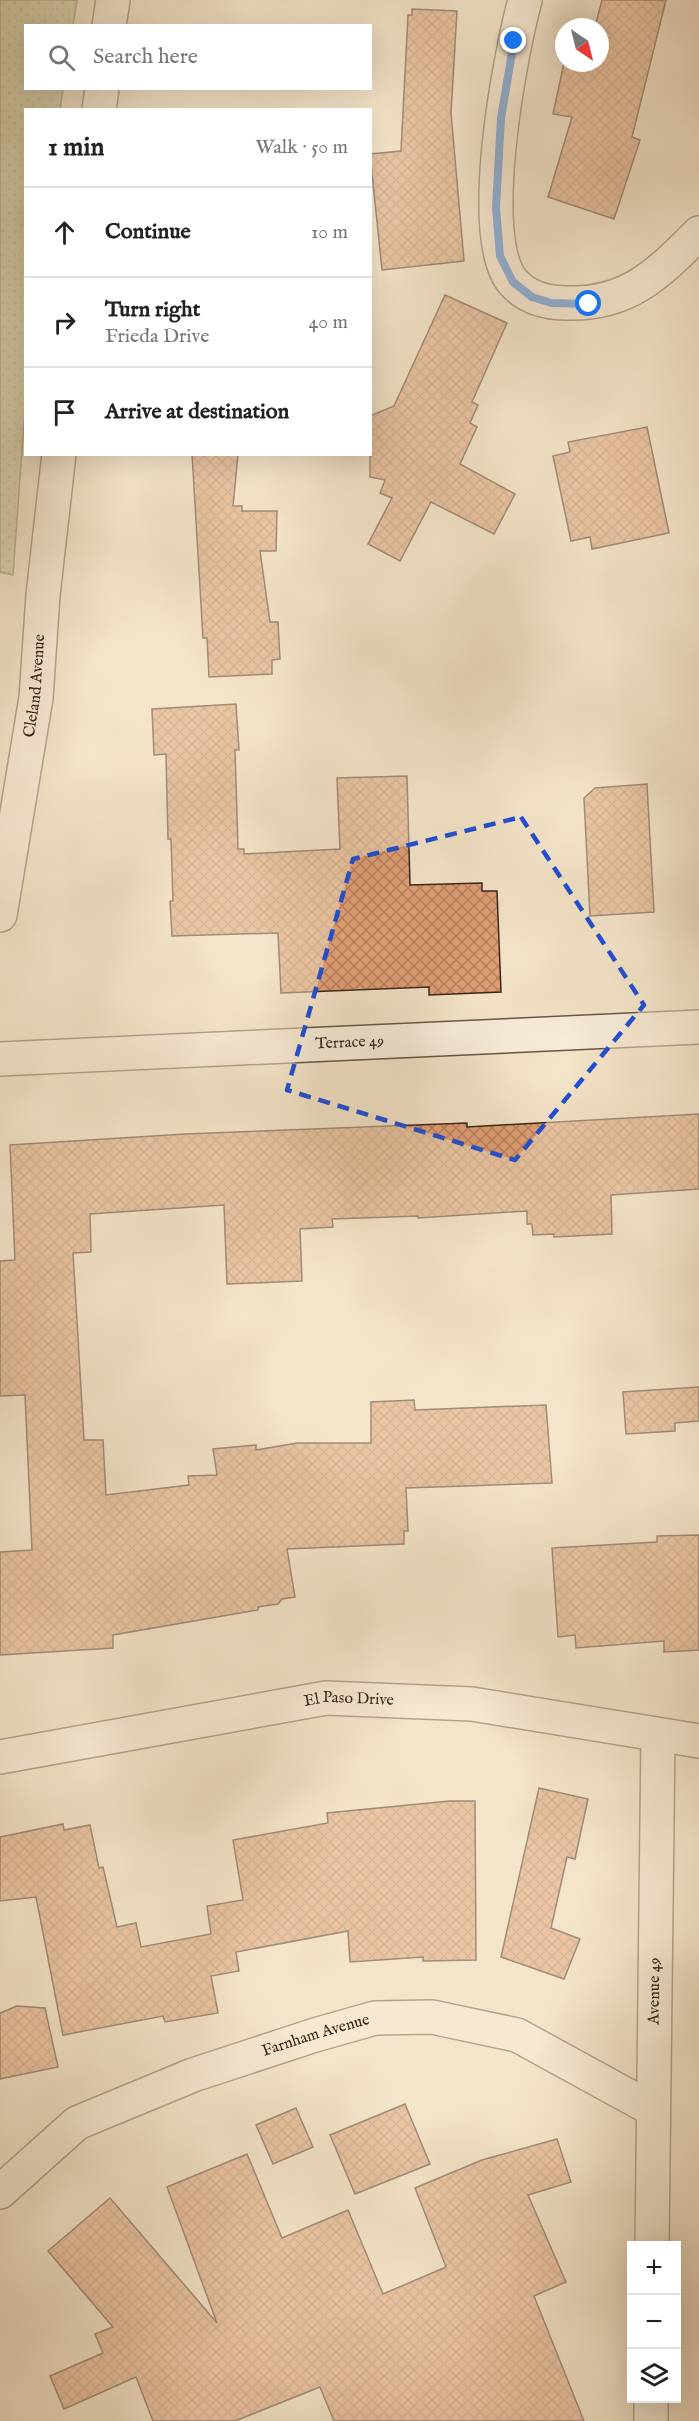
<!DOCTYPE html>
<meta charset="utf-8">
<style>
:root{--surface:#fff;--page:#f2f2f2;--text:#222;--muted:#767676;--line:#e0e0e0}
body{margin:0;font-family:"IM FELL English",serif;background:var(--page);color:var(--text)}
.controls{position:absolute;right:18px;bottom:18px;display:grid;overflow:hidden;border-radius:0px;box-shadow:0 6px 24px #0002}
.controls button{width:54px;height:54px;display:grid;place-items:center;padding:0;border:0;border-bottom:2px solid var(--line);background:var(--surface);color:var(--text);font:30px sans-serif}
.compass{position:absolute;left:555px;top:18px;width:54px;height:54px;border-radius:50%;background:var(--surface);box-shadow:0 6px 24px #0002;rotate:145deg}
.stop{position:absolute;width:18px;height:18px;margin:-14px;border:4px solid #1a73e8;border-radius:50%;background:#fff}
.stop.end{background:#1a73e8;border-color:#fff;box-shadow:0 2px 6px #0008}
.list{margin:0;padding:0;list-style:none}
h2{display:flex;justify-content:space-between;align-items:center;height:78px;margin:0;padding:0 24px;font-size:26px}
h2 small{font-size:20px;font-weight:400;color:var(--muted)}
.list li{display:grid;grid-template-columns:39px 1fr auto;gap:18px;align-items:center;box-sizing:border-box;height:90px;padding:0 24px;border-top:2px solid var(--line)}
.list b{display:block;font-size:22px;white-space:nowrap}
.list p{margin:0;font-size:20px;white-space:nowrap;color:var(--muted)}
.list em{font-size:20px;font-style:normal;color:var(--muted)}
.icon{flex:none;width:33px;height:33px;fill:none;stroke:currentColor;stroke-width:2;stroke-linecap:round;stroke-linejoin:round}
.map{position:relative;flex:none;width:699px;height:2421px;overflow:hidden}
.search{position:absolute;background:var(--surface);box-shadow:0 6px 24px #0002;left:24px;top:24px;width:348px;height:66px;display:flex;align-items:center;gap:15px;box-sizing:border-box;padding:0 21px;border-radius:0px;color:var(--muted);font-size:22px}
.panel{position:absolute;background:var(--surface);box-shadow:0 6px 24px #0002;left:24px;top:108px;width:348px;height:348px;border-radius:0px}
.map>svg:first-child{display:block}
.park{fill:url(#park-dots);stroke:#7c7456;stroke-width:1.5}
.building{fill:url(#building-cross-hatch);stroke:#382617;stroke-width:1.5}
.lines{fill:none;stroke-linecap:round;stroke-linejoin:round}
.minor-casing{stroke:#675644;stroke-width:36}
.minor{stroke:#f8eddc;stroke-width:33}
.route{stroke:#1a73e8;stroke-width:8}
.marked{fill:none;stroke:#1d4ed8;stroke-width:4.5;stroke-dasharray:12 8;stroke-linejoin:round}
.labels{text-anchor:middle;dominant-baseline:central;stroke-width:5;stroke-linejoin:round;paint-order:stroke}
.street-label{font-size:16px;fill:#382617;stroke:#f8eddc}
</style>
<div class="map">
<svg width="699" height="2421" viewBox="0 0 699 2421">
<defs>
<pattern id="park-dots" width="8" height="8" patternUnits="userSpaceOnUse" patternTransform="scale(1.5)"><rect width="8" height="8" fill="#bfc394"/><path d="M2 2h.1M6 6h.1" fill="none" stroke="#a5a77f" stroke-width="1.8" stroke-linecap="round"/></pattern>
<pattern id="building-cross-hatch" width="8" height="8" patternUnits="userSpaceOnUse" patternTransform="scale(1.5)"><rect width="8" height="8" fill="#e19e74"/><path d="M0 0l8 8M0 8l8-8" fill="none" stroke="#b7815e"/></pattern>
</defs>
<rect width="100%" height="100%" fill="#f4e4c9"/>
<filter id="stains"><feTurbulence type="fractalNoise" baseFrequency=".00333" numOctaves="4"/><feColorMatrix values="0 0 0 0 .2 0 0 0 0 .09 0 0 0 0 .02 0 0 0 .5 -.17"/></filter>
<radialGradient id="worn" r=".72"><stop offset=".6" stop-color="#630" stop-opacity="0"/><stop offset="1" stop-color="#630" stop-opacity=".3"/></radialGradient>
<!-- park -->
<polygon class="park" points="0,0 77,0 73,25 26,26 26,88 63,89 60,109 26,110 26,395 13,575 0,572"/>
<!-- building -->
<g class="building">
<polygon points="602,0 666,0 632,137 640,140 614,219 548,197 572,117 553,114 564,63 600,63 600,27 595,27"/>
<polygon points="412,9 457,11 451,113 464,261 382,270 370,154 401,151 408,15 412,15"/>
<polygon points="445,295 507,323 472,402 478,405 470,423 477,427 460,464 515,494 494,534 431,502 400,561 368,544 392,498 380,493 385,480 370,477 370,416 394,406"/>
<polygon points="647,427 669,533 592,549 590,537 571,541 553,456 570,452 568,442"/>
<polygon points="192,454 238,454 233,506 242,506 242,511 277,511 276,551 260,551 270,622 278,622 280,659 272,660 272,674 209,677 207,638 203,638"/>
<polygon points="236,704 239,750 235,750 238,849 244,849 244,854 340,849 337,778 407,776 410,885 482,883 482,891 497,891 501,992 429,995 429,987 281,993 278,933 172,936 170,901 173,901 171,839 168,839 166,754 154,755 152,709"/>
<polygon points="647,784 654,912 590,916 584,798 595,788"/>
<polygon points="699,1114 699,1189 611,1195 612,1234 554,1237 554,1234 533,1235 532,1224 527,1224 527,1211 418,1218 418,1216 332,1219 333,1227 300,1229 302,1281 227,1284 224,1205 90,1214 91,1252 73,1253 84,1440 103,1440 106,1495 189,1485 188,1476 217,1475 213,1449 256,1445 256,1450 297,1443 371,1443 371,1402 414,1400 415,1410 546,1405 552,1483 406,1488 408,1531 404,1531 404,1544 287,1549 295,1597 282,1599 278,1604 258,1607 258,1610 113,1635 113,1648 0,1655 0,1552 32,1550 25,1395 0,1396 0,1261 15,1260 10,1145 185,1134 467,1123 467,1127"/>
<polygon points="699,1387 699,1421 675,1423 675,1431 626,1434 623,1392"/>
<polygon points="699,1535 699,1650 664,1652 664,1641 576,1648 575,1635 558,1637 552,1548 657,1542 657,1536"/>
<polygon points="539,1788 588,1799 575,1859 567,1857 551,1928 580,1939 564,1979 501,1957"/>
<polygon points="450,1801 475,1801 476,1960 423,1961 423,1957 350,1962 348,1931 236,1952 239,1971 211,1976 218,2013 165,2022 163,2016 63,2035 36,1897 0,1901 0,1837 63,1824 64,1830 90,1825 99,1868 103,1867 117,1927 136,1923 141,1947 211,1934 207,1906 243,1900 233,1840 328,1823 327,1813"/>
<polygon points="17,2006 45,2008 58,2067 0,2079 0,2013"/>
<polygon points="405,2104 430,2164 355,2194 330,2135"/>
<polygon points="296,2108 313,2147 273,2164 256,2125"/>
<polygon points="557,2139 571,2182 528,2195 566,2282 534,2296 584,2421 334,2421 320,2387 235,2421 153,2421 136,2377 64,2409 50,2376 103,2353 95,2334 113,2327 48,2251 110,2198 217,2323 167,2187 247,2154 282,2238 348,2210 383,2294 446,2267 415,2188 482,2160"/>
</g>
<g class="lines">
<defs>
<g id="minor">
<path d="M525,0C510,56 475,238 513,282C527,298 547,303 567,303C628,305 658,274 699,233"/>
<polyline points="109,26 113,0"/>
<polyline points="99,110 102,88"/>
<path id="s1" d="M0,915L36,698L43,595L59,454"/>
<path id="s2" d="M0,1059L699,1027"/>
<path id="s3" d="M0,1757L326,1698L472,1704L699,1741"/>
<path id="s4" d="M0,2192L77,2123L193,2075L315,2035L375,2018L432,2017L517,2035L652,2109"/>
<path id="s5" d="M652,2246L658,1736"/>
<polyline points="651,2421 651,2398"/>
</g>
</defs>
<!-- minor casing -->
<use href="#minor" class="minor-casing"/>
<!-- minor -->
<use href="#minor" class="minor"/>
</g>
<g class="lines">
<!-- route -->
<polyline class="route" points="514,41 501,118 496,207 500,256 513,282 532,297 551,303 589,304"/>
</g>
<!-- marked area -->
<path d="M0 0H699V2421H0ZM521,817L644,1005L515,1160L287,1090L353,859Z" fill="#f4e4c9" fill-opacity=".55" fill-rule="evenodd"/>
<path class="marked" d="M521,817L644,1005L515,1160L287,1090L353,859Z"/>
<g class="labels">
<!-- street labels -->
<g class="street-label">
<text stroke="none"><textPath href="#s1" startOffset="232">Cleland Avenue</textPath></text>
<text stroke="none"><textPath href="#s2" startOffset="350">Terrace 49</textPath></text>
<text stroke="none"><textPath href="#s3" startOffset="354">El Paso Drive</textPath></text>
<text stroke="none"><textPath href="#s5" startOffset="255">Avenue 49</textPath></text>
<text stroke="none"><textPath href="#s4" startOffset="358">Farnham Avenue</textPath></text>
</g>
</g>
<rect width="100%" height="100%" filter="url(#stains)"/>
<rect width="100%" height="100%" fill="url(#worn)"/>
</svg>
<div class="controls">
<button>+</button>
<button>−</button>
<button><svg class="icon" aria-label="layers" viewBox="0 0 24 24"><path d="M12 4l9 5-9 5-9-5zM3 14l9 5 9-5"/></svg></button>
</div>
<svg class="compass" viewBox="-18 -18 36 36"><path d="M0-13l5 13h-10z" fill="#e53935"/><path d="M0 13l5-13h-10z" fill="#767676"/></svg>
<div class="stop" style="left:589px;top:304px"></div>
<div class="stop end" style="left:514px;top:41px"></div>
<div class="search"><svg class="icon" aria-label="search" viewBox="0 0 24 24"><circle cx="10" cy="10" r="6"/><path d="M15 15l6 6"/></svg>Search here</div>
<section class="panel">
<h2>1 min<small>Walk · 50 m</small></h2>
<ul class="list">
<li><svg class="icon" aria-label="ahead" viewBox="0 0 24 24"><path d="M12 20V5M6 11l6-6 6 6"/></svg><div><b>Continue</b></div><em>10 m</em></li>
<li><svg class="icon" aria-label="right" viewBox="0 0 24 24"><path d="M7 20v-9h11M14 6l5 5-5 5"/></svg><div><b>Turn right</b><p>Frieda Drive</p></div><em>40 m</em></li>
<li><svg class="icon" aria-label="arrive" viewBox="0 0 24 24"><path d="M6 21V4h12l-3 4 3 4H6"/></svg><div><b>Arrive at destination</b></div></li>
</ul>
</section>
</div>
